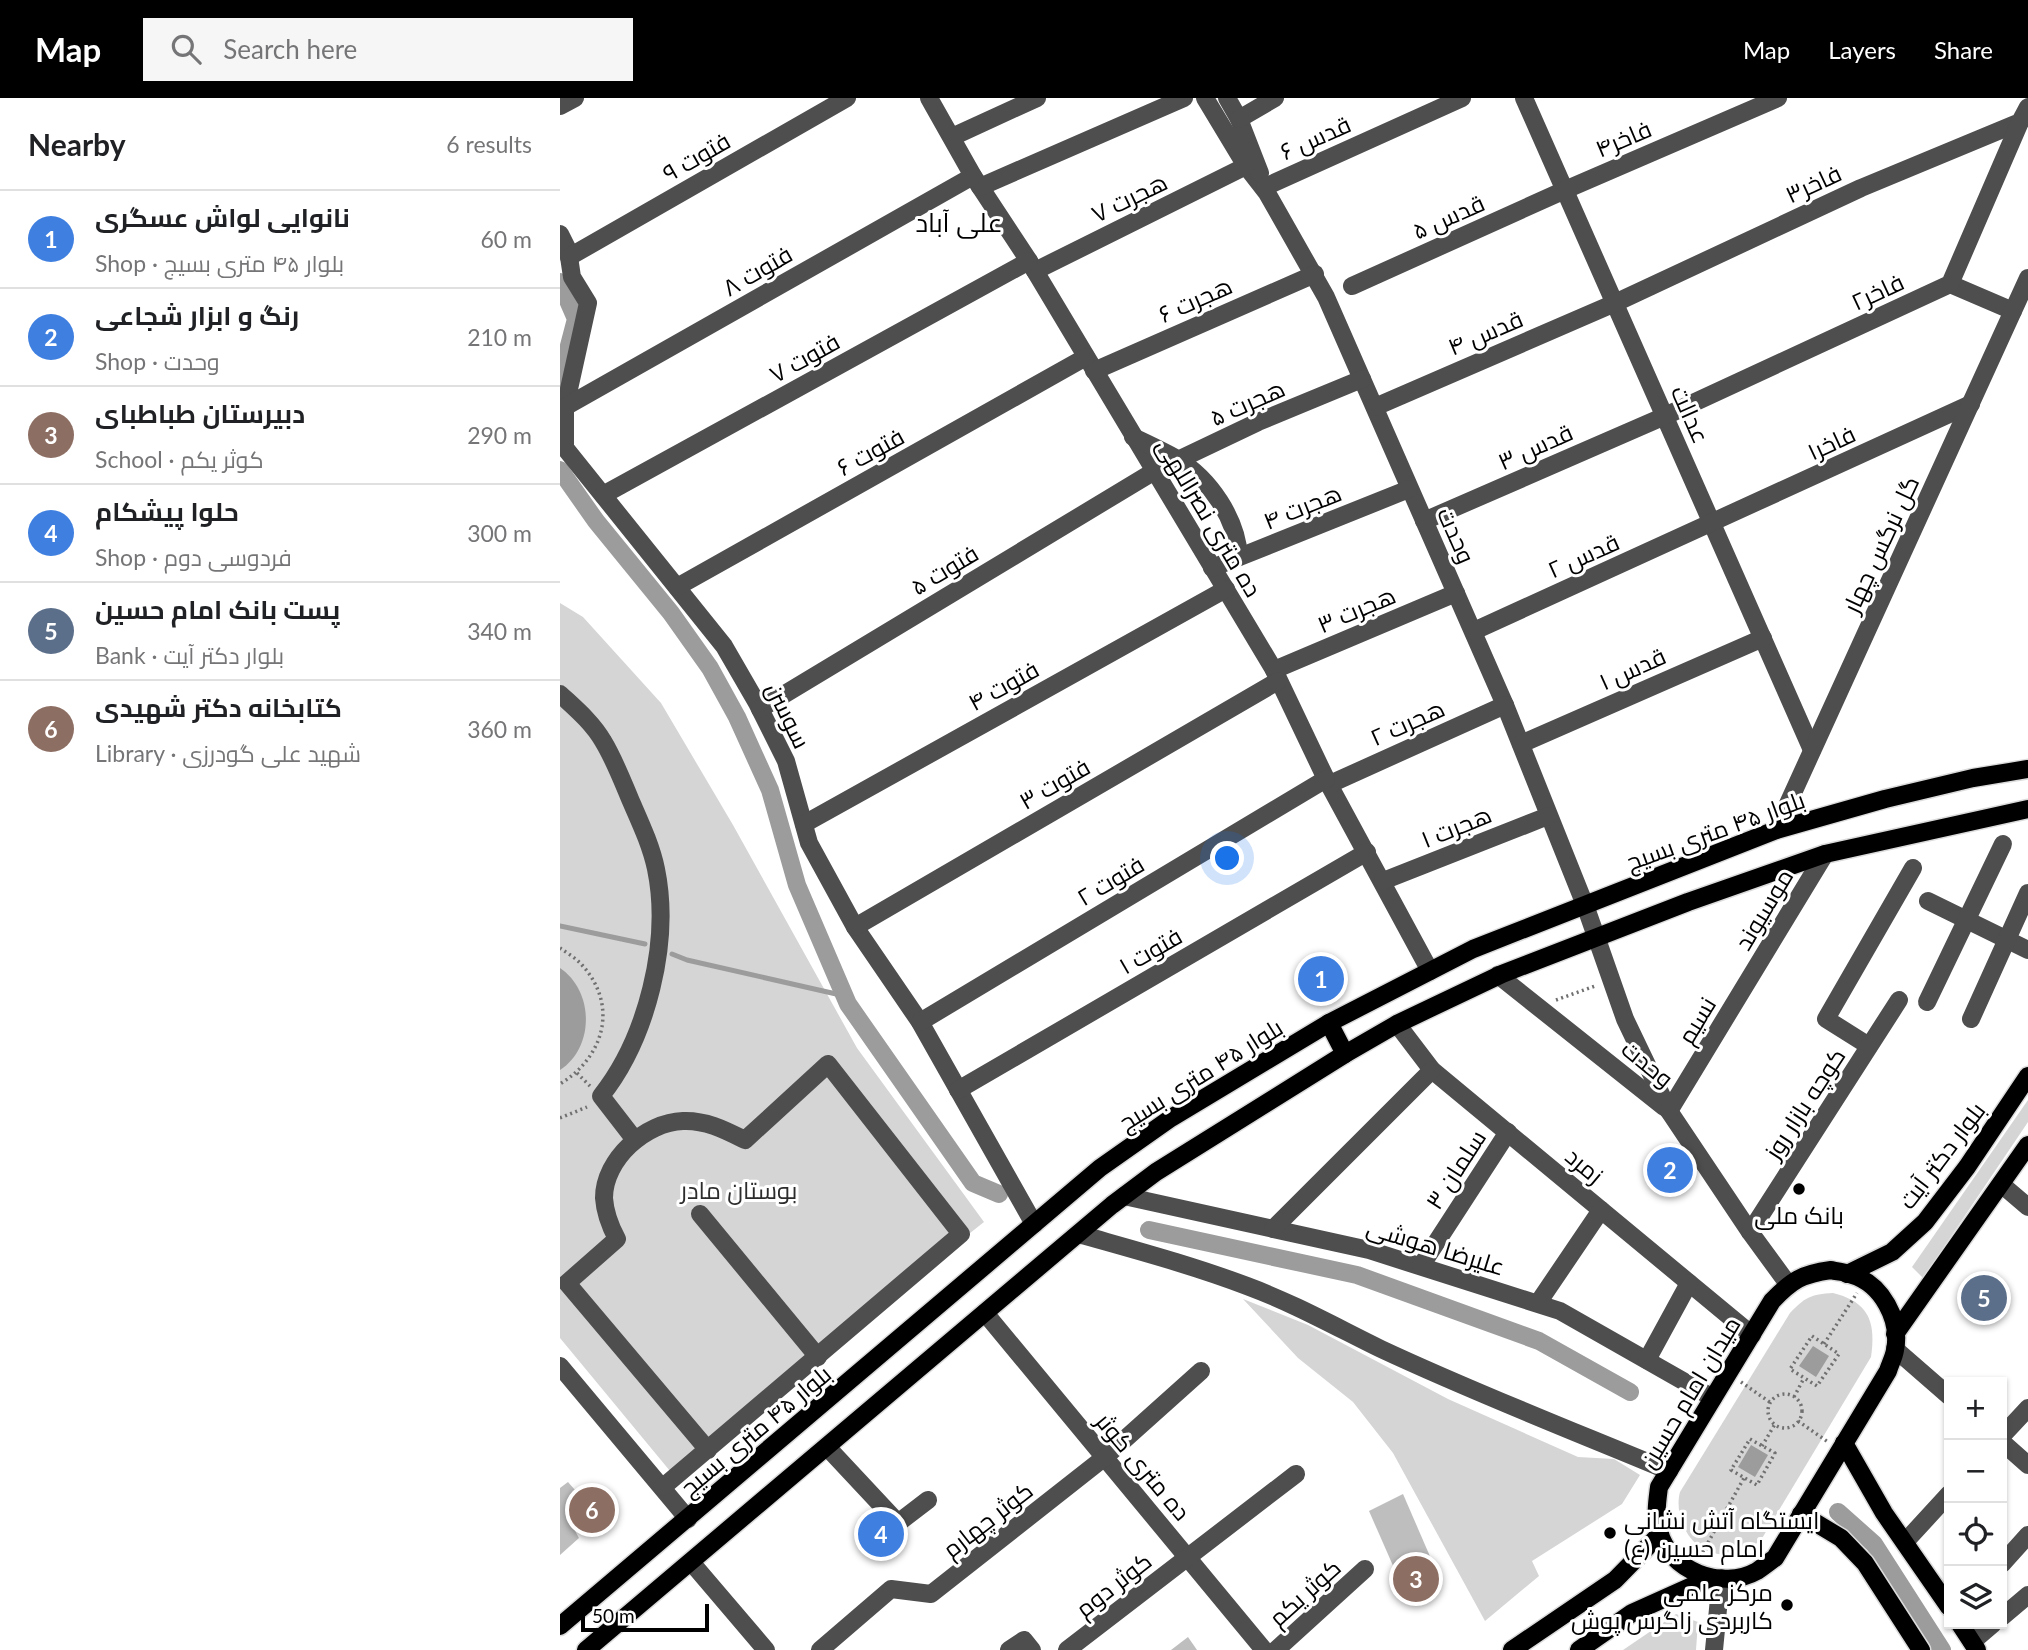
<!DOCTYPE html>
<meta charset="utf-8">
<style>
:root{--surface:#fff;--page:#f6f6f6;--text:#202124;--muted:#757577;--line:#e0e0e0;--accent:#000}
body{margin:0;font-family:Lato,Cairo,sans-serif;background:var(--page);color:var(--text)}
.controls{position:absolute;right:21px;bottom:21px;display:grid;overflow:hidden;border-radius:0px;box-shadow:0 2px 5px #0004}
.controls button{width:63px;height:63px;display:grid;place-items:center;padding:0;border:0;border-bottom:2px solid var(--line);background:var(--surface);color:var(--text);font:35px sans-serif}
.scale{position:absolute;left:21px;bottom:18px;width:128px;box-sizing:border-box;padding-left:7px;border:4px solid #000;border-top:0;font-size:19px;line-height:24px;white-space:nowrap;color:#000;-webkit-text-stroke:5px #fff;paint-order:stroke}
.you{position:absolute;left:668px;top:761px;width:24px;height:24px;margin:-18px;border:5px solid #fff;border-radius:50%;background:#1a73e8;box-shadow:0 0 0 10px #1a73e833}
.badge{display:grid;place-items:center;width:46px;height:46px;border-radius:50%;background:var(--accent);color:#fff;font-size:23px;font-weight:700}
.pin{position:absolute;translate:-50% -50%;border:4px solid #fff;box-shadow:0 2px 7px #0006}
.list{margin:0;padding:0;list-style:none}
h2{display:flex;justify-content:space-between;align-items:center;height:91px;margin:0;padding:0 28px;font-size:30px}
h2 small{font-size:23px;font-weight:400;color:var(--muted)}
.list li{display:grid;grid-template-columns:46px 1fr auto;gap:21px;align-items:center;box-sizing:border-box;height:98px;padding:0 28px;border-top:2px solid var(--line)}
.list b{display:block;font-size:26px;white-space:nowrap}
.list p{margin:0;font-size:23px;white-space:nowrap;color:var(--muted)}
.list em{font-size:23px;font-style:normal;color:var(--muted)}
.icon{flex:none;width:38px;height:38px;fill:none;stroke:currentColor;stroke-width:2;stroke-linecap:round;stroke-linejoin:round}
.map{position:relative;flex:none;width:1468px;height:1552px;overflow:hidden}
header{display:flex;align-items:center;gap:42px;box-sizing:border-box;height:98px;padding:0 35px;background:var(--accent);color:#fff}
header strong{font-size:33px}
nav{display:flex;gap:38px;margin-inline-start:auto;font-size:24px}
.search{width:490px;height:63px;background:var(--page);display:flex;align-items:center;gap:18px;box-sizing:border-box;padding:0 24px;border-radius:0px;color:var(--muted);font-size:26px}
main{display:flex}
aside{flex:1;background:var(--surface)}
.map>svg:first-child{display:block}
.green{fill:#d5d5d5}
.water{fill:#9c9c9c}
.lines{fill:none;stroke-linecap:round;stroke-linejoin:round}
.stream{stroke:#9c9c9c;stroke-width:5}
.canal{stroke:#9c9c9c;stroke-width:18}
.building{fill:#bebebe}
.major-casing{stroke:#dbdbdb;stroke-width:21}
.path{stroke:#707070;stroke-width:3.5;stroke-dasharray:2 3.5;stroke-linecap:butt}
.minor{stroke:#4e4e4e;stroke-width:18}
.major{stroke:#000;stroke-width:18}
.poi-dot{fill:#000;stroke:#fff;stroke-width:2.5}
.labels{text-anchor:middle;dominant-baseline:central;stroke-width:6;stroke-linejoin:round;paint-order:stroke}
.street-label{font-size:24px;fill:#000;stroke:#fff}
.park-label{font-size:24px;fill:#2c2c2c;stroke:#fff}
.poi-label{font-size:24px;fill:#000;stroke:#fff}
.neighbourhood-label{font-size:26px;fill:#000;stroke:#fff}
</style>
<header>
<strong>Map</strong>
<div class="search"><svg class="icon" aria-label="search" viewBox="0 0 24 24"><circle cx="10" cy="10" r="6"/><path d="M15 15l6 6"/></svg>Search here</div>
<nav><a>Map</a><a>Layers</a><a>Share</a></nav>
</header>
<main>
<aside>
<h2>Nearby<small>6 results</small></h2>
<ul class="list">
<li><span class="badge" style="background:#3f7fe0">1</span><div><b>نانوایی لواش عسگری</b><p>Shop · بلوار ۴۵ متری بسیج</p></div><em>60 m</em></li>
<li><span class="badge" style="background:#3f7fe0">2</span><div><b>رنگ و ابزار شجاعی</b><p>Shop · وحدت</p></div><em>210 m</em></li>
<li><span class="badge" style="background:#8d6e63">3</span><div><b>دبیرستان طباطبای</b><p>School · کوثر یکم</p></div><em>290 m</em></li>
<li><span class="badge" style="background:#3f7fe0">4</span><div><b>حلوا پیشکام</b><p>Shop · فردوسی دوم</p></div><em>300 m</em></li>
<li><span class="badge" style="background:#5c6f8a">5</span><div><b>پست بانک امام حسین</b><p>Bank · بلوار دکتر آیت</p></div><em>340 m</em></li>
<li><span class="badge" style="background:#8d6e63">6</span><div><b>کتابخانه دکتر شهیدی</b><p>Library · شهید علی گودرزی</p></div><em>360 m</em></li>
</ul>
</aside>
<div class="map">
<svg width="1468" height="1552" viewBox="0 0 1468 1552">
<rect width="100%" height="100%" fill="#fff"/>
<!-- green -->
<g class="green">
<polygon points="0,505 23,519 101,605 173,727 297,950 424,1124 110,1373 0,1240"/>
<polygon points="1468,1002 1468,1024 1363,1180 1352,1169"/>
<path d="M1273,1195C1309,1204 1316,1224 1311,1259L1201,1442C1174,1464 1138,1462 1123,1427C1119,1417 1117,1405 1120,1394L1230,1215C1244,1200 1251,1196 1273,1195Z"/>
<polygon points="683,1201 748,1227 888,1301 1018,1359 1054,1361 1080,1377 1062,1406 972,1463 979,1478 925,1523 833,1355 793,1304 738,1260"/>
<polygon points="1116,1516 1138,1524 1136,1552 1063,1552"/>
</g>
<!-- water -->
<g class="water">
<path d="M0,870C34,893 35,949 0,972Z"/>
<polygon points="1253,1248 1269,1258 1256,1279 1239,1268"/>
<polygon points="1191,1347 1208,1357 1195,1379 1178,1369"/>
</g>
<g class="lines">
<!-- stream -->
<g class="stream">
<polyline points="0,828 85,846"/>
<polyline points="112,856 127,862 285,898"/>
</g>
<!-- canal -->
<g class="canal">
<polyline points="0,184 16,221 0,282"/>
<polyline points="0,372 36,423 111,515 150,570 177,619 210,692 237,787 288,906 413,1085 439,1096"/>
<polyline points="589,1132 797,1177 979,1243 1070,1294"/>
<polyline points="1278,1414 1314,1446 1382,1552"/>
</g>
</g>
<!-- building -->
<g class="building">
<polygon points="8,1384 35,1415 14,1431 19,1440 0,1457 0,1390"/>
<polygon points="843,1396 872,1463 838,1479 809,1413"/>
<polygon points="628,1539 637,1552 611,1552"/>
</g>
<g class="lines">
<defs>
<g id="major">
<polyline points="769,925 785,956"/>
<path d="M1271,1172C1278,1174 1286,1174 1292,1177C1322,1186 1341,1222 1335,1252C1334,1259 1330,1266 1328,1273L1215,1460C1209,1464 1203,1469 1197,1473C1162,1493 1109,1473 1099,1433C1095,1417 1097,1405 1099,1389L1212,1203C1232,1182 1242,1176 1271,1172Z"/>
<polyline points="1287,1176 1332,1154 1365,1124 1407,1069 1468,978"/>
<polyline points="1335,1236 1468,1047"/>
<polyline points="1284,1345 1324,1415 1389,1509"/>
<polyline points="1241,1416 1281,1440 1305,1465 1361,1552"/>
<polyline points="1400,1526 1417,1552"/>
<polyline points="0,1528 540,1070 611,1020 769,925 913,851 1216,732 1325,701 1413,680 1468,671"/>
<polyline points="26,1552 552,1107 596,1074 785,956 837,926 942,876 1128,804 1265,756 1468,711"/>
<polyline points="952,1552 1055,1482 1100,1436"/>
<polyline points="1019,1552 1072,1515 1150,1480"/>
</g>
</defs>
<!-- major casing -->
<use href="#major" class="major-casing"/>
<!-- path -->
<g class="path">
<path d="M0,850C7,855 16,860 22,867C59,908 44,959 0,986"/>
<polyline points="996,902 1035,888"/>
<polyline points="17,975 30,988"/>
<polyline points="0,1020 27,1009"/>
<polygon points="1252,1238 1279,1256 1257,1288 1230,1271"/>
<polyline points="1264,1246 1297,1195"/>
<polyline points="1181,1284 1211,1305"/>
<circle cx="1225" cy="1313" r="17"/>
<polyline points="1234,1299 1244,1280"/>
<polyline points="1238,1323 1268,1344"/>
<polygon points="1190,1341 1215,1355 1197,1387 1171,1372"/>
<polyline points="1202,1348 1215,1326"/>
<polyline points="1140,1459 1184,1380"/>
</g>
<!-- minor -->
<g class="minor">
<polyline points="369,0 413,78 469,163 714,572 766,681 870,873"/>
<polyline points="645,0 686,68 707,95 766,199 945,607 1025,807 1065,921 1109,1013 1190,1134 1228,1186"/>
<polyline points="667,0 679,21 700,75"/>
<polyline points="964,0 1252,652"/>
<polyline points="0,8 15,0"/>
<polyline points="679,21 715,0"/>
<polyline points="392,39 477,0"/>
<polyline points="420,89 624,0"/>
<polyline points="705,89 902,0"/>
<polyline points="0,136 8,152 12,179 28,205 5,309 5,350 164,548 197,605 226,663 249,745 295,829 360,924 474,1126"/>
<polyline points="9,159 287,0"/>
<polyline points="475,173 686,68"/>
<polyline points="1390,186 1453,213"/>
<polyline points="792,188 1005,92 1218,0"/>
<polyline points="534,273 755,176"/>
<polyline points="5,309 413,78"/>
<polyline points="815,309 1055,205 1301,90 1460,24 1468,9"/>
<path d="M573,339C588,346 603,353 617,361C650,381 677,421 679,459"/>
<polyline points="43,397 469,163"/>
<polyline points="864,423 1105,318 1390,186 1460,24"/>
<polyline points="652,470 849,391"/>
<polyline points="117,489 526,259"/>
<polyline points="914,533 1411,306"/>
<polyline points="714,572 896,495"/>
<path d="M0,596C15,610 32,624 43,643C54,661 62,682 70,701C80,724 91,747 96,771C111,844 87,940 41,998L75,1042"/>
<polyline points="200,611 593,374 698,324 802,281"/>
<polyline points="961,646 1203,540"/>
<polyline points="770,686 945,607"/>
<polyline points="244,726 666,491"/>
<polyline points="1216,732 1468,180"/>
<polyline points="823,783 988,718"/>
<polyline points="1368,803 1468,852"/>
<polyline points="295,829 718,583"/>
<polyline points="938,877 1104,1009"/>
<polyline points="1367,904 1443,746"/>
<polyline points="1411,921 1468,795"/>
<polyline points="360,924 766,681"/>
<polyline points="837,926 872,972 1192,1237"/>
<polyline points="1309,948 1266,921 1353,770"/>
<polyline points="398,992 807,754"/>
<polyline points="1109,1013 1265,756"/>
<polyline points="1441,1086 1468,1109"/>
<polyline points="564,1098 809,1152 1000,1213 1153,1300"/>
<polyline points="140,1116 258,1259"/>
<polyline points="713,1131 872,972"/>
<polyline points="1190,1134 1339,902"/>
<path d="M519,1136C575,1152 632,1167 687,1188C733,1205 776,1229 821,1251C915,1295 1013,1333 1109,1373"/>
<polyline points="861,1168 948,1034"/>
<polyline points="978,1205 1041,1112"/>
<polyline points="425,1215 704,1552"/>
<polyline points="1335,1251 1389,1298"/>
<polyline points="1087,1262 1129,1185"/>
<polyline points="0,1268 128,1421"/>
<polyline points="1442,1338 1468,1310"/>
<polyline points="1442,1344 1468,1367"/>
<polyline points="267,1349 338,1425 368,1402"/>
<path d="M103,1389L401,1136L268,966L185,1042C165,1032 146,1022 123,1023C86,1024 44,1061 44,1100C45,1115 50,1128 57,1141L7,1185L148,1352"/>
<polyline points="1345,1444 1389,1396"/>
<polyline points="131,1464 206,1552"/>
<polyline points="1442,1466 1468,1437"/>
<polyline points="1442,1519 1468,1497"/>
<polyline points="1412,1544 1433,1526"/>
<polyline points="260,1552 331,1491 371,1496 545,1359 641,1273"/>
<polyline points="449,1552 464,1542 472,1552"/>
<polyline points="507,1552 736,1376"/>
<polyline points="716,1552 805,1471"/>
<polyline points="1154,1552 1161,1480"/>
</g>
<!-- major -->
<use href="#major" class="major"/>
</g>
<!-- markers -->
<g class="poi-dot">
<circle cx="1239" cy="1091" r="7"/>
<circle cx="1050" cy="1435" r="7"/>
<circle cx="1227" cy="1507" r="7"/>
</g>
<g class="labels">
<!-- street labels -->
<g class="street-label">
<text transform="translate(755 39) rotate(-24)">قدس ۶</text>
<text transform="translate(1063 40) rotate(-23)">فاخر۴</text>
<text transform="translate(136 58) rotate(-30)">فتوت ۹</text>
<text transform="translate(1253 85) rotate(-25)">فاخر۳</text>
<text transform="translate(569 99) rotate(-26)">هجرت ۷</text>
<text transform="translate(888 118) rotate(-24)">قدس ۵</text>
<text transform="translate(197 172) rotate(-30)">فتوت ۸</text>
<text transform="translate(1317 193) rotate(-25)">فاخر۲</text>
<text transform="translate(635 201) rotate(-24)">هجرت ۶</text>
<text transform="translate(925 234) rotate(-23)">قدس ۴</text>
<text transform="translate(244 259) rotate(-29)">فتوت ۷</text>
<text transform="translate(687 304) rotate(-24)">هجرت ۵</text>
<text transform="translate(1131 316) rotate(66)">عدالت</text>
<text transform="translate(1271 344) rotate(-25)">فاخر۱</text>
<text transform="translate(975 348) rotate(-24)">قدس ۳</text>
<text transform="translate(310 353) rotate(-29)">فتوت ۶</text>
<text transform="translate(742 408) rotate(-22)">هجرت ۴</text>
<text transform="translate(650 419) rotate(59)">ده متری نصراللهی</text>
<text transform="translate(897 437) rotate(66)">وحدت</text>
<text transform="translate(1320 446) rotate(-65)">گل نرگس چهار</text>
<text transform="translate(1023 457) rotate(-24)">قدس ۲</text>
<text transform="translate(384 471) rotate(-31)">فتوت ۵</text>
<text transform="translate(796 511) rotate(-23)">هجرت ۳</text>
<text transform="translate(1072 570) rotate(-24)">قدس ۱</text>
<text transform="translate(443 587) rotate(-29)">فتوت ۴</text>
<text transform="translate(229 617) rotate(64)">سوسن</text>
<text transform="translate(847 624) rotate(-24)">هجرت ۲</text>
<text transform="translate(494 685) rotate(-30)">فتوت ۳</text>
<text transform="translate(896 728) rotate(-22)">هجرت ۱</text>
<text transform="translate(1155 732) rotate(-20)">بلوار ۴۵ متری بسیج</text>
<text transform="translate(550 782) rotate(-31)">فتوت ۲</text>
<text transform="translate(1203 811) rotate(-59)">موسیوند</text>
<text transform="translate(590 852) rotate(-30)">فتوت ۱</text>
<text transform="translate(1136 922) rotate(-59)">نسیم</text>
<text transform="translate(1088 965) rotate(39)">وحدت</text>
<text transform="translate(640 976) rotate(-32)">بلوار ۴۵ متری بسیج</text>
<text transform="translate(1244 1005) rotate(-57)">کوچه بازار روز</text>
<text transform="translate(1381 1057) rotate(-53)">بلوار دکتر آیت</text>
<text transform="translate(1025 1067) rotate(40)">زمرد</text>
<text transform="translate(895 1071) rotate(-57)">سلمان ۳</text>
<text transform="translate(876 1148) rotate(17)">علیرضا هوشی</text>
<text transform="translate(1129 1294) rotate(-59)">میدان امام حسین</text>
<text transform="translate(195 1332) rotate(-40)">بلوار ۴۵ متری بسیج</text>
<text transform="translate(584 1368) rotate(50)">ده متری کوثر</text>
<text transform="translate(427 1421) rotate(-38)">کوثر چهارم</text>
<text transform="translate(553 1486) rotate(-38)">کوثر دوم</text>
<text transform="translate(744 1494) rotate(-42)">کوثر یکم</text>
</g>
<!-- park labels -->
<g class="park-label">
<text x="179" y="1091">بوستان مادر</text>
</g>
<!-- poi labels -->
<g class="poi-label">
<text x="1239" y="1116">بانک ملی</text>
<text x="1064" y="1421" text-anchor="start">ایستگاه آتش نشانی<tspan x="1064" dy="28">امام حسین (ع)</tspan></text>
<text x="1213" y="1493" text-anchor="end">مرکز علمی<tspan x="1213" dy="28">کاربردی زاگرس پوش</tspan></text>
</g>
<!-- neighbourhood labels -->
<g class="neighbourhood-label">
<text x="399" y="124">علی آباد</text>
</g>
</g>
</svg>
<div class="controls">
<button>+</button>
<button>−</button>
<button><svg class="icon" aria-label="locate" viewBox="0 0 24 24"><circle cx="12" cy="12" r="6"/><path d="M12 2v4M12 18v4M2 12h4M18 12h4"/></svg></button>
<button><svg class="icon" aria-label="layers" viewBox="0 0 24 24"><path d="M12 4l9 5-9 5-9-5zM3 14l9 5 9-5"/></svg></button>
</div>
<div class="scale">50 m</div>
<div class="you"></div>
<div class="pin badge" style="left:761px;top:881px;background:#3f7fe0">1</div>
<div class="pin badge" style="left:1110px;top:1072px;background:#3f7fe0">2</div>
<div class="pin badge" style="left:856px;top:1481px;background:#8d6e63">3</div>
<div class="pin badge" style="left:321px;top:1436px;background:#3f7fe0">4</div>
<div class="pin badge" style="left:1424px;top:1200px;background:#5c6f8a">5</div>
<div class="pin badge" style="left:32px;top:1412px;background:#8d6e63">6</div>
</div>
</main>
